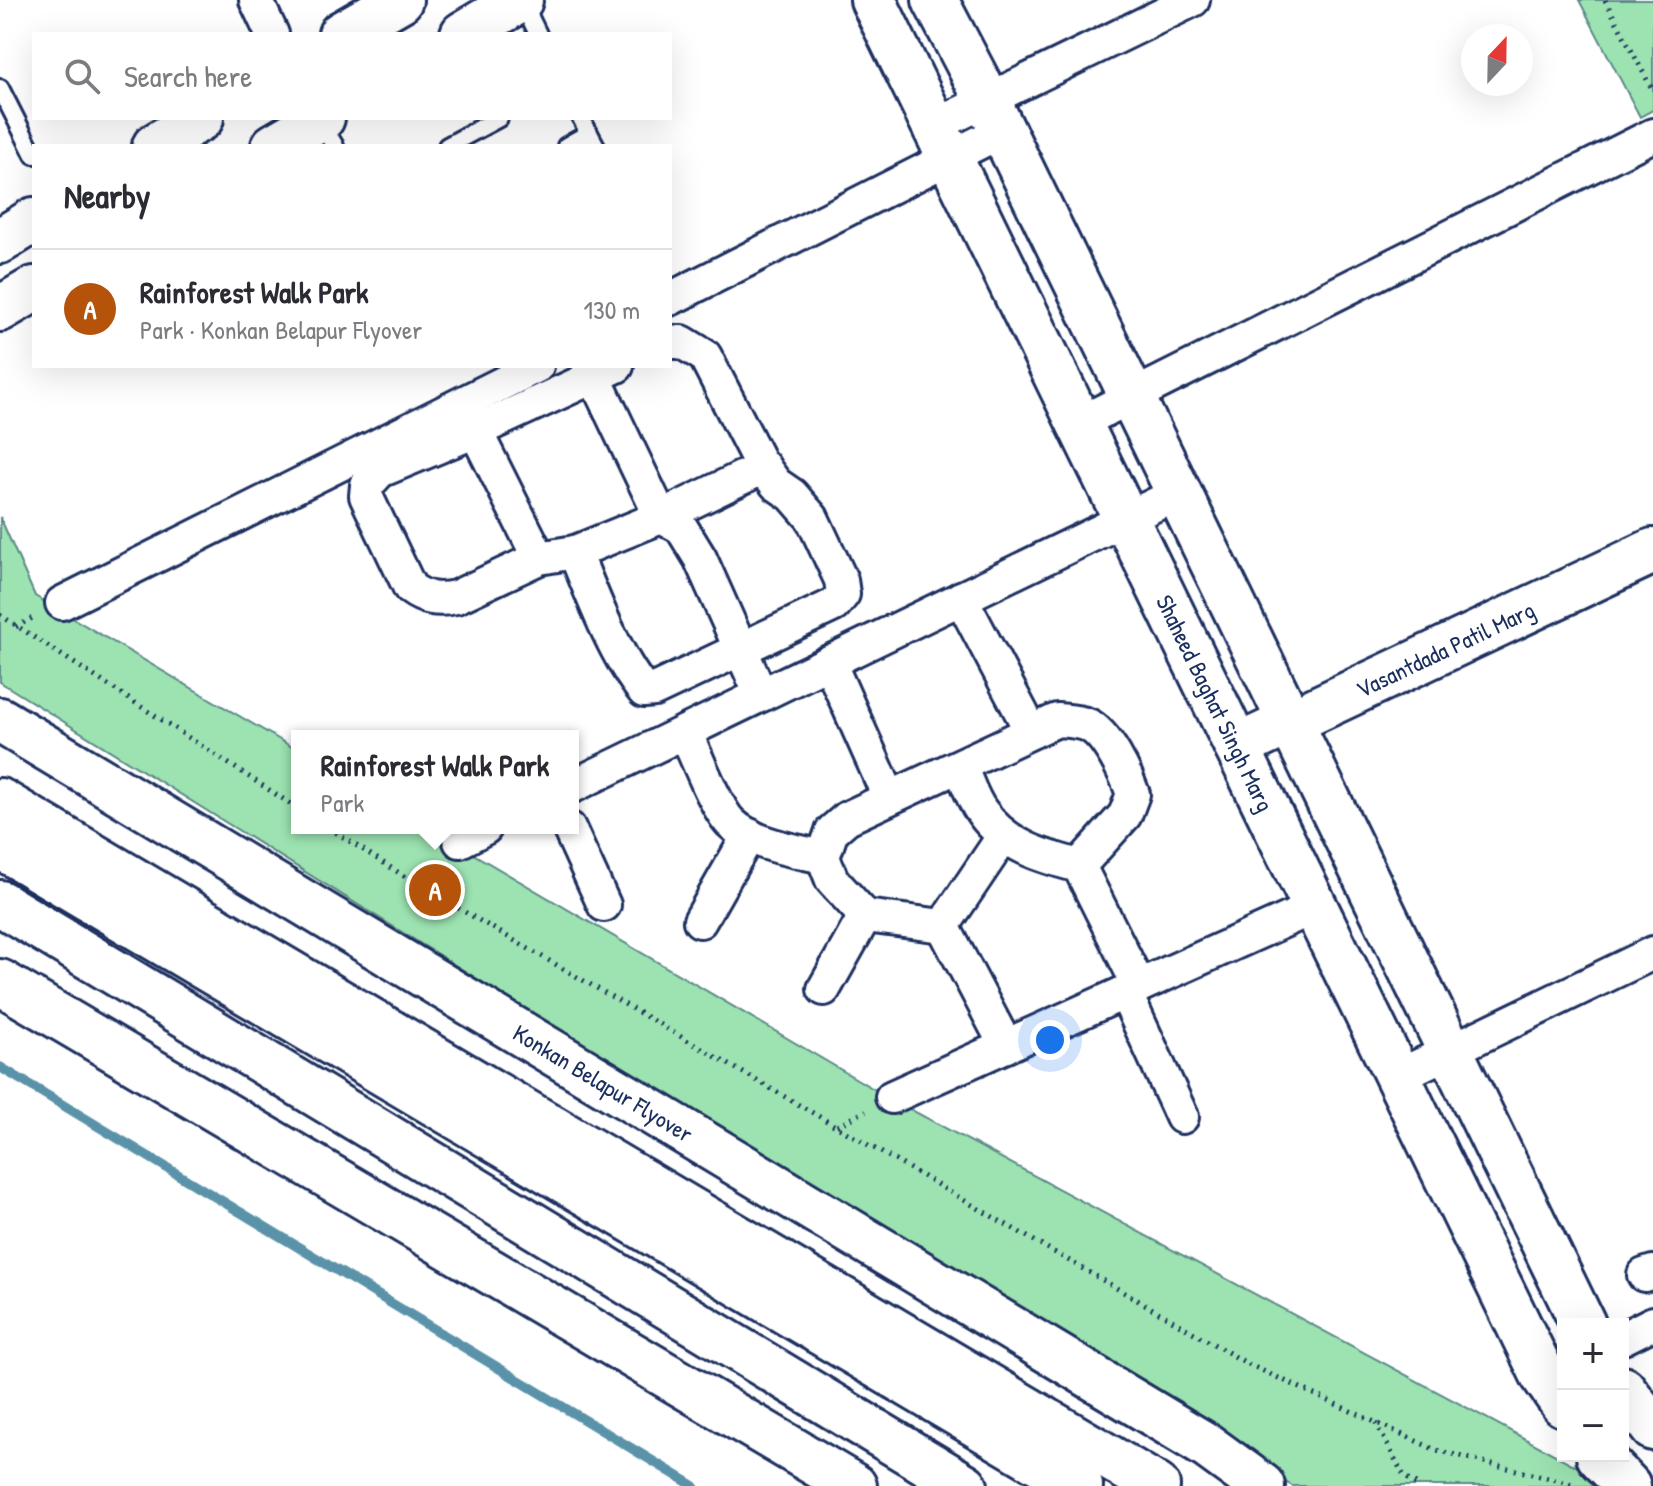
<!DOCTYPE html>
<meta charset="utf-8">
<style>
:root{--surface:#fff;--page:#f7f7f7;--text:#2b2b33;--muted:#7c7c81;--line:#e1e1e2;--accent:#b45309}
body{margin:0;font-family:"Patrick Hand",sans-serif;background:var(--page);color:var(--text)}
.controls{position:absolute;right:24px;bottom:24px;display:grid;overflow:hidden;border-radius:0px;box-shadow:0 8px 32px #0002}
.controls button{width:72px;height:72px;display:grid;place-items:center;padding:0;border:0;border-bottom:2px solid var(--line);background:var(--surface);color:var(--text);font:40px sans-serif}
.compass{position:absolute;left:1461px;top:24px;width:72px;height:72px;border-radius:50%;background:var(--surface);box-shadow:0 8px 32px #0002;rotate:22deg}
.you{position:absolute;left:1050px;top:1040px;width:28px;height:28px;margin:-20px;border:6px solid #fff;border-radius:50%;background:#1a73e8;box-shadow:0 0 0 12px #1a73e833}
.badge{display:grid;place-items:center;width:52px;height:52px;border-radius:50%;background:var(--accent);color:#fff;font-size:26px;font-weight:700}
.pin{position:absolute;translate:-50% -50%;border:4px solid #fff;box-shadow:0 2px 8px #0006}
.popup{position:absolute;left:291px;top:730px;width:288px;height:104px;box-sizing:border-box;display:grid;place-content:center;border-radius:0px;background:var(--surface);filter:drop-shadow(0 2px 6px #0005);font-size:26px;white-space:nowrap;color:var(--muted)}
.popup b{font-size:30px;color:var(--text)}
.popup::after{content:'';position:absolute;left:50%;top:100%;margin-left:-16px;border:16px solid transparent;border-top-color:var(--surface)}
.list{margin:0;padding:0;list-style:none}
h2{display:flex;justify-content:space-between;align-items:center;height:104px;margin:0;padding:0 32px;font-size:34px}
h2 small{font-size:26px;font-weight:400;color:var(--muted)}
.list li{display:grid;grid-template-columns:52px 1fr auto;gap:24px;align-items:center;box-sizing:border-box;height:120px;padding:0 32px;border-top:2px solid var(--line)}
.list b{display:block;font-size:30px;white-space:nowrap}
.list p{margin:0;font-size:26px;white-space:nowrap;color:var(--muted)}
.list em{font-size:26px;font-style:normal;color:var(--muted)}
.icon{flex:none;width:44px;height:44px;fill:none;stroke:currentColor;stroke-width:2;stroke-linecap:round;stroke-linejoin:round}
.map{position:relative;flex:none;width:1653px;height:1486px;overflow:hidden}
.search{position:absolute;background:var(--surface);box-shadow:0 8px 32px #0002;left:32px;top:32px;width:640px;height:88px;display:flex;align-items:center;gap:20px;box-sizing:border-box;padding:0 28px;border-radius:0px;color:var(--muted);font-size:30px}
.panel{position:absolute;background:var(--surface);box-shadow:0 8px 32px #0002;left:32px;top:144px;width:640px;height:224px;border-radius:0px}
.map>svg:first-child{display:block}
.green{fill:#9ce3b1;stroke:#5c8988;stroke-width:2}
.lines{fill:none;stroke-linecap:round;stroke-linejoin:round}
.stream{stroke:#5a93a9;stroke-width:10}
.lane-casing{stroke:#1b2f5e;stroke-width:22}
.street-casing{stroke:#1b2f5e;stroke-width:38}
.secondary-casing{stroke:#1b2f5e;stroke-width:50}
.primary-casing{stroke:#1b2f5e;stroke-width:50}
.highway-casing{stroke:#1b2f5e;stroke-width:50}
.path{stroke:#1b2f5e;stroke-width:5;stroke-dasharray:2 6;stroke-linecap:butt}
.lane{stroke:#fff;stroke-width:16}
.street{stroke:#fff;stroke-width:32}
.secondary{stroke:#fff;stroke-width:44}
.primary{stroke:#fff;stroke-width:44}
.highway{stroke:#fff;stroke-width:44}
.labels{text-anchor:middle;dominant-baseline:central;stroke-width:6;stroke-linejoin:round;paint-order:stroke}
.street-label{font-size:24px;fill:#1b2f5e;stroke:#fff}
</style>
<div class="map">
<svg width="1653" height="1486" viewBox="0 0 1653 1486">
<rect width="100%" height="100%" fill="#fff"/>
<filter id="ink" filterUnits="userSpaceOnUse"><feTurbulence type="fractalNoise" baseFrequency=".0125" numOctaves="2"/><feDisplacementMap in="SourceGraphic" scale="16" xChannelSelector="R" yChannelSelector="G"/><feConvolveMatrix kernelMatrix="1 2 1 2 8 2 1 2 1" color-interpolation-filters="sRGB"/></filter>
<g filter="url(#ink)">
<!-- green -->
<g class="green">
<polygon points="1579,0 1653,0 1653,110 1640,117"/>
<polygon points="0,517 35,596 297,750 297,828 429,828 889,1098 1613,1486 1292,1486 0,682"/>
</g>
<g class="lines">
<!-- stream -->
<polyline class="stream" points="0,1067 694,1486"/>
<defs>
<g id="lane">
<polyline points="522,1 538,34"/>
<polyline points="0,88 34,155"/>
<polyline points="581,118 596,146"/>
<polyline points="319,120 335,146"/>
<polyline points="447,146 499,118"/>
<polyline points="566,146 589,133"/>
</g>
<g id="street">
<polyline points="256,0 272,34"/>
<polyline points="934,126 1193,0"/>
<polyline points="670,299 1002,131"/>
<polyline points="589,366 661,517 681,527 700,558 761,695"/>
<path d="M617,366L476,431L380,471L367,485L366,496L410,588C425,599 437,601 456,597L539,558L575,552L661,517L764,467"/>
<polyline points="467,414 539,558"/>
<polyline points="1079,423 1653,135"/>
<path d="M575,552C592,595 615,656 644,691L654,690L834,605L843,594L841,580L812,518L792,495L776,484L759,461L705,356L682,342H670"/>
<polyline points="961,598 1031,731"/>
<polyline points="62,603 537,366"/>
<polyline points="829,662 889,797"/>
<path d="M685,732C695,753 715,806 730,822C753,845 793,850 823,857"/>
<path d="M960,766C967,781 972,799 982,812C1006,846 1041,856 1079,866L1139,986"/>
<polyline points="573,786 1179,493"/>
<polyline points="569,828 604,905"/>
<polyline points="460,841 485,828"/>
<polyline points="700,921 749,835"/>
<path d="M943,926L865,916L832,880L823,857L832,831L847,818L1057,720C1067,721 1078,721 1088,725C1107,734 1126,774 1133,794L1125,815L1079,866"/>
<polyline points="943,926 1006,1046"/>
<polyline points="943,926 1003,837"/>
<polyline points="824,989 865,916"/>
<polyline points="1125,992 1182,1117"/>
<polyline points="1398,1076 1653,953"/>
<polyline points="892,1097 1315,907"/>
<polyline points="1644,1275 1653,1272"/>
<polyline points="1623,1338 1653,1323"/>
</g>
<g id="secondary">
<path id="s1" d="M1237,747L1653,551"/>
</g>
<g id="primary">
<path id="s2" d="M873,0L1543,1375L1563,1404"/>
<polyline points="935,0 994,113 1583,1324"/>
<polyline points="341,34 400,0"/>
<polyline points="463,34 520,0"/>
<polyline points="155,146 201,118"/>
<polyline points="274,146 322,118"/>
<polyline points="0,241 34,220"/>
<polyline points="0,309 34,289"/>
<polyline points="1623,1389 1653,1428"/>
<polyline points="1599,1456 1628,1486"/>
</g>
<g id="highway">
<path id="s3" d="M0,720L1207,1446L1262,1486"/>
<polyline points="0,801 1157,1486"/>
<polyline points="0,846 1080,1486"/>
<polyline points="0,903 965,1486"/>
<polyline points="0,982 854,1486"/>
</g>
</defs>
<!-- lane casing -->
<use href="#lane" class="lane-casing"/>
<!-- street casing -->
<use href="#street" class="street-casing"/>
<!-- secondary casing -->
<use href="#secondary" class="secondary-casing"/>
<!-- primary casing -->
<use href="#primary" class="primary-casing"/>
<!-- highway casing -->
<use href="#highway" class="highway-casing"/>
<!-- path -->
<g class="path">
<polyline points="1605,0 1653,91"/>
<polyline points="0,615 297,808"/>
<polyline points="16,627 36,616"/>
<polyline points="329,828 418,885 1248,1364 1436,1450 1572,1484"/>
<polyline points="418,885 440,862"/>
<polyline points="837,1126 866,1111"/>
<polyline points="1376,1423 1404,1476 1419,1486"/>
</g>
<!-- lane -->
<use href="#lane" class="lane"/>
<!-- street -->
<use href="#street" class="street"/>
<!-- secondary -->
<use href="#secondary" class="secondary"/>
<!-- primary -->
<use href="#primary" class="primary"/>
<!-- highway -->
<use href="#highway" class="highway"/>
</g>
</g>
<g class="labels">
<!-- street labels -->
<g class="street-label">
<text stroke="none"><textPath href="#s1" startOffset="230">Vasantdada Patil Marg</textPath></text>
<text stroke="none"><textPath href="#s2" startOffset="782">Shaheed Baghat Singh Marg</textPath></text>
<text stroke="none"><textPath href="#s3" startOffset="704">Konkan Belapur Flyover</textPath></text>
</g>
</g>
</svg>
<div class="controls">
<button>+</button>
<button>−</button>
</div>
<svg class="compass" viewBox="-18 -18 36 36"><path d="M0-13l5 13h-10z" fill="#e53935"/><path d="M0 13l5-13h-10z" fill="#7c7c81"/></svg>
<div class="you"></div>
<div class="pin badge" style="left:435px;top:890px">A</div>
<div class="popup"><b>Rainforest Walk Park</b>Park</div>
<div class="search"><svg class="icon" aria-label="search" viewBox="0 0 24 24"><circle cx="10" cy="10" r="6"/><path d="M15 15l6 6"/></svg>Search here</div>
<section class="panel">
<h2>Nearby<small></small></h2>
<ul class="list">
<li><span class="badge">A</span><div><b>Rainforest Walk Park</b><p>Park · Konkan Belapur Flyover</p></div><em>130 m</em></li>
</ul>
</section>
</div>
